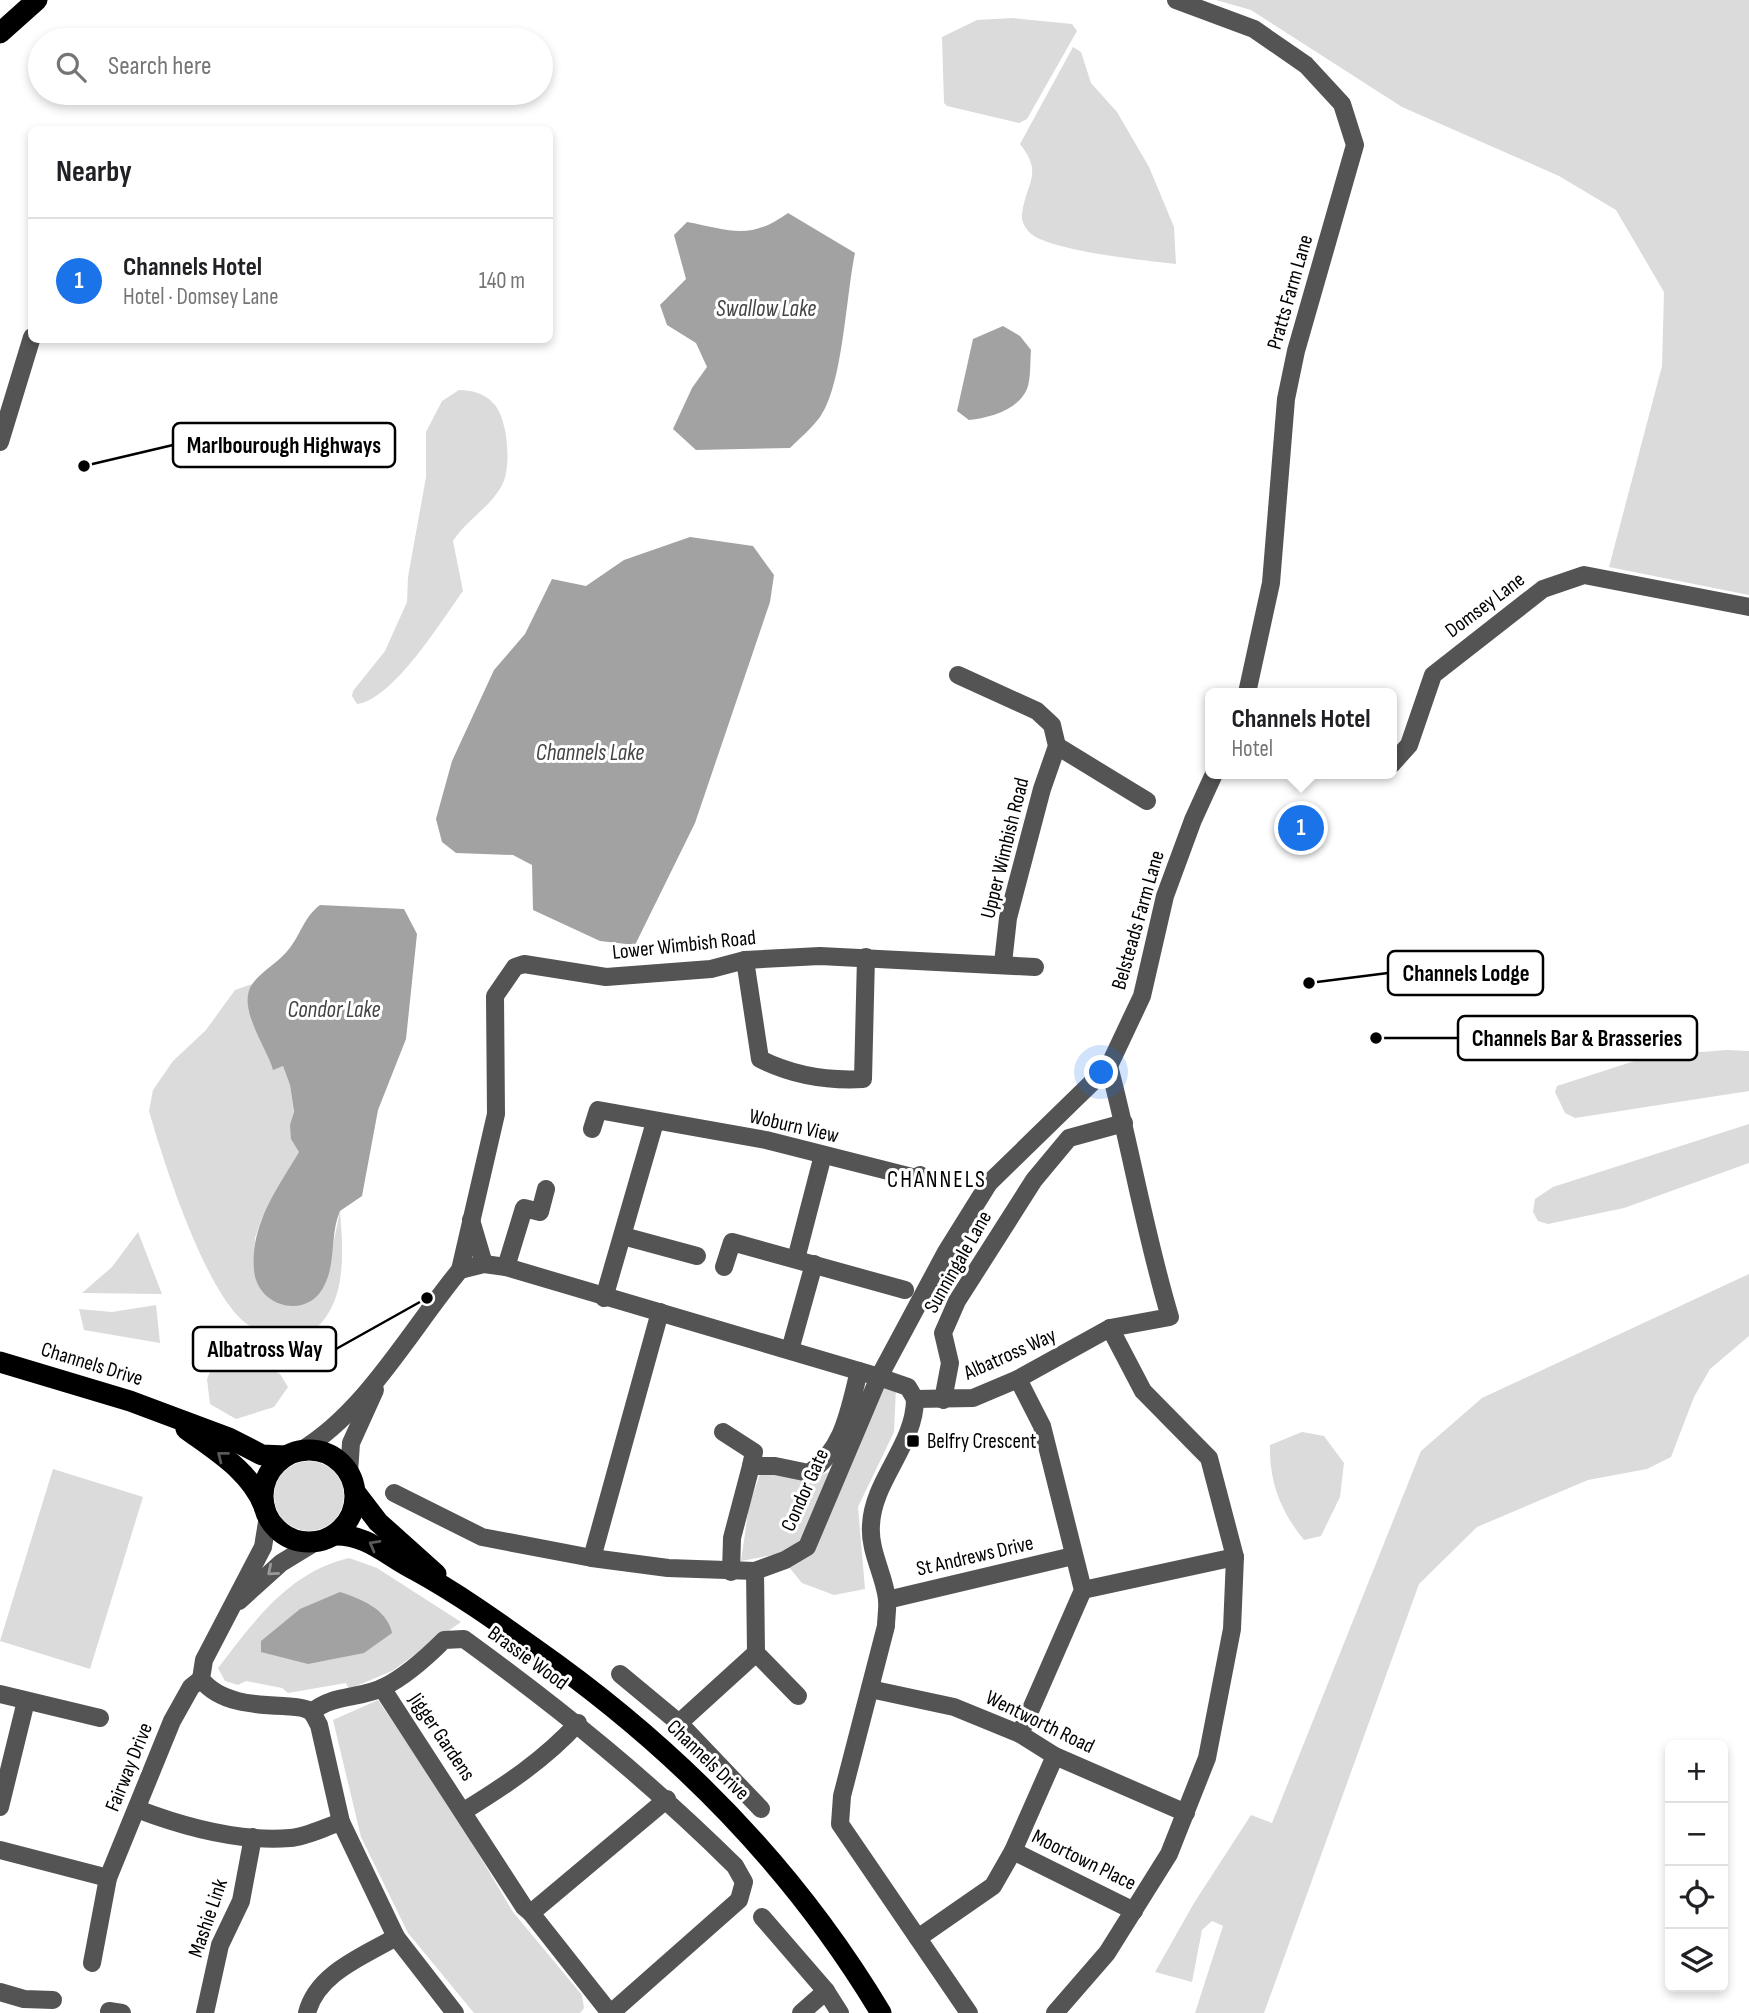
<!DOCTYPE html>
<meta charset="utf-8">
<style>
:root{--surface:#fff;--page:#f6f6f6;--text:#202124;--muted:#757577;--line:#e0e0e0;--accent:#1a73e8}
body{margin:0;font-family:"Sofia Sans Condensed",sans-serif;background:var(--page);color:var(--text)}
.controls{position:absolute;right:21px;bottom:21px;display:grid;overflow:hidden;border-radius:10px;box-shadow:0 4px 10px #0003}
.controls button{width:63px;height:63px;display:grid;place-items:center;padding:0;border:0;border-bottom:2px solid var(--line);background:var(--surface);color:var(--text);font:35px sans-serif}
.you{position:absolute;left:1102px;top:1073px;width:24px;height:24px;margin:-18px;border:5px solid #fff;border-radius:50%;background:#1a73e8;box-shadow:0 0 0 10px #1a73e833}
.badge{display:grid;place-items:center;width:46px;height:46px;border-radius:50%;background:var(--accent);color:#fff;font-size:23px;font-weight:700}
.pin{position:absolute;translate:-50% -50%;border:4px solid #fff;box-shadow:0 2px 7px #0006}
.popup{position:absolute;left:1205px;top:688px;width:192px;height:91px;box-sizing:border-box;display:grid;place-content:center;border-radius:10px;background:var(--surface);filter:drop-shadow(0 2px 5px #0005);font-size:23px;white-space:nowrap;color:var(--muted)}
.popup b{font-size:26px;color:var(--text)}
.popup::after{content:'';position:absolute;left:50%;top:100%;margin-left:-14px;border:14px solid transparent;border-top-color:var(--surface)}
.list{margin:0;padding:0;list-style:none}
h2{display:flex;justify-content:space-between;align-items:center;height:91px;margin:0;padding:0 28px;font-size:30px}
h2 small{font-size:23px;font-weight:400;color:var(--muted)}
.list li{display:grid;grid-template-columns:46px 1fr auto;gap:21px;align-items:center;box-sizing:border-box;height:126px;padding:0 28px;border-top:2px solid var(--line)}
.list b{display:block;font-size:26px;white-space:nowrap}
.list p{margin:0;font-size:23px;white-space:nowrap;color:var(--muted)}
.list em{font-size:23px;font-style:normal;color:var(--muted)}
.icon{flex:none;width:38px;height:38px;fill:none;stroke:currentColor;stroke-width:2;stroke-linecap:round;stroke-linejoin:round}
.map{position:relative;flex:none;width:1749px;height:2013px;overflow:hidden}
.search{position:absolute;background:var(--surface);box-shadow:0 4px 10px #0003;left:28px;top:28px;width:525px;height:77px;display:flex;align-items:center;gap:18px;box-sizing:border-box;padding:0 24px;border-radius:38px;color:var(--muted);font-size:26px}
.panel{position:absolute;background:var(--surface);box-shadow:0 4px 10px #0003;left:28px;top:126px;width:525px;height:217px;border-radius:10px}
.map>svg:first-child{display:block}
.green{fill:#dbdbdb}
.water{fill:#a2a2a2}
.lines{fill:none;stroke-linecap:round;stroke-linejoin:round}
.minor{stroke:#545454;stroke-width:18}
.highway{stroke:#000;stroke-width:21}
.oneway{stroke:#595959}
.oneway2{stroke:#989898}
.poi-dot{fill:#000;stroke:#fff;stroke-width:2.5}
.labels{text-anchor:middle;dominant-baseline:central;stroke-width:6;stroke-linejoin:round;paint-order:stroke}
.street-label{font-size:21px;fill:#000;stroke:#fff}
.poi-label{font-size:21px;fill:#000;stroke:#fff;text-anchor:start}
.water-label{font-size:23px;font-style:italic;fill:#434343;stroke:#fff}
.neighbourhood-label{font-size:23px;letter-spacing:2px;fill:#000;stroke:#fff}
.leader{fill:none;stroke:#000;stroke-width:2.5}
.callout-dot{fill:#000;stroke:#fff;stroke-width:2.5}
.callout{fill:#fff;stroke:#000;stroke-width:2.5}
.callout-label{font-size:23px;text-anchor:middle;font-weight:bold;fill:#000}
</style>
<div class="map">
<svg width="1749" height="2013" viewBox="0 0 1749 2013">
<rect width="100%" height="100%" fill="#fff"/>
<!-- green -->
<g class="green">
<polygon points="1216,0 1749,0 1749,595 1609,567 1662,366 1664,292 1616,210 1559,176 1402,107 1251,10"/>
<polygon points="1012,18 1072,24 1077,31 1027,119 1019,123 947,106 944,103 942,37 977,20"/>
<path d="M1073,47L1081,52L1091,83L1117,112L1149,167L1174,227L1176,264C1142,260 1061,252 1034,236C1026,231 1021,222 1022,214C1026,182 1044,174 1020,144Z"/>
<path d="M459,390C471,390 484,393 493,403C508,417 512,468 502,485C490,508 467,519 453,541L463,591C442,620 393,700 357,704L352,696L353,691L385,651L407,602L408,577L426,477V432L442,401Z"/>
<path d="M252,984C240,1012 266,1043 273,1069L283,1066L290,1085L299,1152L261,1220L255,1238L254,1270L325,1284L340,1211C344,1259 348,1318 296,1341C281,1337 264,1333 250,1326C207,1300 163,1160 149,1111L153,1090L173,1061L206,1030L235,990Z"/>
<polygon points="1727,1050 1749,1051 1749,1091 1575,1118 1565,1113 1555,1092 1557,1086 1650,1056"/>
<polygon points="1749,1124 1749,1163 1624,1208 1548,1224 1538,1221 1533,1212 1535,1199 1553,1187"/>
<polygon points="138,1232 162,1294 82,1293 112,1267"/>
<polygon points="1749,1274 1749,1336 1710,1369 1694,1397 1671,1457 1647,1469 1588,1480 1477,1527 1419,1584 1264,2013 1195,2013 1223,1926 1212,1921 1202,1930 1192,1982 1155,1972 1194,1903 1251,1815 1272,1823 1421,1451 1482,1398"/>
<polygon points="156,1305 160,1343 84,1330 79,1309 112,1312"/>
<polygon points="234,1349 280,1374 288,1387 274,1407 236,1419 210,1404 207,1379 218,1353"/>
<polygon points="880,1381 896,1387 894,1432 858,1507 865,1589 834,1595 802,1583 778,1554 741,1561 749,1506 761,1471 809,1480 834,1470"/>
<path d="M1302,1432L1324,1436L1344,1463L1340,1497L1321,1536L1304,1540C1281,1512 1269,1482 1270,1445Z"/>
<circle cx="309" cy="1496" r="35"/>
<polygon points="53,1469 143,1497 90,1669 0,1641"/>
<path d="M349,1558L377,1568L461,1622L392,1671L349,1689L346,1683L288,1693L282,1688L246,1681L238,1685L225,1681L218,1668C254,1621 289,1572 349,1558Z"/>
<polygon points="378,1700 458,1819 513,1912 582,1995 584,2008 580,2013 474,2013 408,1933 361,1837 333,1720"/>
</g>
<!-- water -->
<g class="water">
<path d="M788,213L855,253C846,295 843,385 820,417C812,428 800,438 790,448L696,450L673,429L692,388L707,367L696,343L667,325L660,305L686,279L674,235L687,222C731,230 749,241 788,213Z"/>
<path d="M1003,326L1020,336L1031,350C1030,361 1031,379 1027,389C1018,410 989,418 969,420L957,411L973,339Z"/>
<polygon points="690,537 753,546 774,575 770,602 695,823 635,945 600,941 533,910 532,865 513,855 456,853 442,842 436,819 452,761 494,670 525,634 552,579 586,586 624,560"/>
<path d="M320,905L404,909L417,934L406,1039L378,1110L362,1196L340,1211C330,1234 336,1261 325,1284C309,1321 257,1308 254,1270C250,1225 277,1189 299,1152L291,1139L290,1125L294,1112L290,1085L283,1066L273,1070C267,1047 235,1006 253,983C263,970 279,962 289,949C301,934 304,917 320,905Z"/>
<path d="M340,1592C361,1599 387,1609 392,1633L364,1653L308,1664L261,1652V1641L300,1609Z"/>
</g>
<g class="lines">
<!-- minor -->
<g class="minor">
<polyline points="1176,0 1254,29 1306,65 1342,104 1355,145 1296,351 1286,399 1271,583 1247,693"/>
<polyline points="0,442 32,337"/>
<polyline points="958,675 1037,711 1052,725 1057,746 1042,789 1008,918 1003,963"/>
<polyline points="1057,746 1147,801"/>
<polyline points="1392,764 1409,745 1433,675 1543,589 1584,575 1749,607"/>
<path d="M745,960L760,1059C792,1075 827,1081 863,1079L866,957"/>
<polyline points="592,1129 598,1110 766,1140 916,1178 920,1175"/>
<polyline points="471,1220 484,1264"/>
<polyline points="623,1236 697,1256"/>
<polyline points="796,1259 823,1155"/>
<polyline points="506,1267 524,1208 540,1212 546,1189"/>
<polyline points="724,1267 732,1242 905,1290"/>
<polyline points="460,1270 496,1114 495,996 515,967 524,964 606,977 711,969 745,960 820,956 1035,967"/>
<polyline points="604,1298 655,1122"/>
<polyline points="790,1350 814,1264"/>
<polyline points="1018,1379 1042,1426 1083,1590 1020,1734"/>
<path d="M915,1399C915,1445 873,1480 871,1525C869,1551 884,1574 887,1599C888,1608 886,1618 886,1626L842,1796L840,1824L969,2013"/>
<path d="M915,1399L973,1398L1018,1379L1110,1328L1170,1317C1145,1234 1131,1149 1109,1066"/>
<polyline points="943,1400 950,1363 943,1333 957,1301 1034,1180 1069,1138 1124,1123"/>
<polyline points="723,1432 754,1452 751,1466"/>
<path d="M300,1451C366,1412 411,1329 460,1270L484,1264L506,1267L879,1377L908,1387L915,1399"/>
<polyline points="349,1473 351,1443 375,1390"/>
<polyline points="394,1493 482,1537 592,1558 668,1568 755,1571 785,1560 807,1547 879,1377 946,1252 989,1183 1109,1066 1142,996 1165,896 1193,820 1214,774"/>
<path d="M268,1516L263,1547L204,1660L201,1679C219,1703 255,1705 283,1706C292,1707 302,1706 310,1711C314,1714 316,1720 319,1725L341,1822L396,1937L455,2013"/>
<polyline points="592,1558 660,1312"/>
<path d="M731,1572L732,1538L751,1466H775L809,1473C844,1449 849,1410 859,1371"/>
<polyline points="1083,1590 1235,1557"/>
<polyline points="887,1600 1073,1556"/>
<polyline points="239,1601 281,1563 317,1541"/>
<polyline points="756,1653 798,1696"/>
<polyline points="620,1674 679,1723 761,1809"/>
<polyline points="382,1688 524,1907 531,1913"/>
<polyline points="870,1689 954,1707 1020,1734 1055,1756 1186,1813"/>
<polyline points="0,1694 100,1718"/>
<path d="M312,1712C332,1694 361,1699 384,1687C406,1676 426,1658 444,1640L464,1639C563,1711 648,1780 735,1866L744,1882L739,1900L611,2013"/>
<polyline points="679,1723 756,1653 755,1571"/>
<polyline points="0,1807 26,1701"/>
<path d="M137,1809C184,1827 239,1842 290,1838C306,1837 325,1827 341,1822"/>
<path d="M464,1811C506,1785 544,1760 578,1723"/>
<polyline points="0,1850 108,1878"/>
<polyline points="1013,1851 1134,1911"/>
<polyline points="762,1917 826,1991 840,2013"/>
<polyline points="918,1938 993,1886 1013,1851 1055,1756"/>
<polyline points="92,1963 108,1878 172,1721 191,1687 201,1679"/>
<polyline points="0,1992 24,1999 53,2000"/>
<polyline points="109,2011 122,2013"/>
<polyline points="205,2013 220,1945 241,1901 253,1837"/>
<path d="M307,2013C317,1973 364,1956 396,1937"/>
<polyline points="610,2013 531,1913 667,1799"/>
<polyline points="801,2013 826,1991"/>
<polyline points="1055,2013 1107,1953 1169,1854 1207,1758 1232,1629 1235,1557 1209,1458 1143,1391 1110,1328"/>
</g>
<!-- highway -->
<g class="highway">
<polyline points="0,33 37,0"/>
<polyline points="0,1362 130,1401 229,1438 262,1455 286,1456"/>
<path d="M186,1429C216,1451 250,1471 264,1506"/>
<circle cx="309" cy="1496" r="46"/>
<polyline points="355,1492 378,1522 436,1574"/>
<path d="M334,1535C367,1534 387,1556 415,1570C457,1593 495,1620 534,1648C674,1746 793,1866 881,2013"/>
</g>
</g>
<!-- one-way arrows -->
<defs><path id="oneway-chevron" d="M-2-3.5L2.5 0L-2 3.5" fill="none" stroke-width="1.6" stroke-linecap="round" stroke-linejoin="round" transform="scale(1.75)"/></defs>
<g class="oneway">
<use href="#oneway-chevron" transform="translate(222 1456) rotate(-142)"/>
<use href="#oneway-chevron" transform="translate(374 1545) rotate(-151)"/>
</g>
<use class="oneway2" href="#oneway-chevron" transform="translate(272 1571) rotate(140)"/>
<!-- markers -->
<rect class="poi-dot" x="906" y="1434" width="14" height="14" rx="3.5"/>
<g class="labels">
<!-- street labels -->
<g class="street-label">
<text transform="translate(1290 292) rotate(-74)">Pratts Farm Lane</text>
<text transform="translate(1485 605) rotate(-37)">Domsey Lane</text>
<text transform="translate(1005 848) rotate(-76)">Upper Wimbish Road</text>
<text transform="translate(1138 920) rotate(-74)">Belsteads Farm Lane</text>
<text transform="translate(684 945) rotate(-6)">Lower Wimbish Road</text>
<text transform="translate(794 1126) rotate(13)">Woburn View</text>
<text transform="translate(958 1262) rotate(-60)">Sunningale Lane</text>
<text transform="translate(1010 1354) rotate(-24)">Albatross Way</text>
<text transform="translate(92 1364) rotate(17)">Channels Drive</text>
<text transform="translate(805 1490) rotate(-66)">Condor Gate</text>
<text transform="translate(975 1556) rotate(-13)">St Andrews Drive</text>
<text transform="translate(528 1658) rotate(36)">Brassie Wood</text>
<text transform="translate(1040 1722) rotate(26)">Wentworth Road</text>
<text transform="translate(442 1737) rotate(56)">Jigger Gardens</text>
<text transform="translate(708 1760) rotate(44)">Channels Drive</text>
<text transform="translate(129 1767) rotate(-68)">Fairway Drive</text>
<text transform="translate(1084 1860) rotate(26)">Moortown Place</text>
<text transform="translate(208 1918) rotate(-71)">Mashie Link</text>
</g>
<!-- poi labels -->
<g class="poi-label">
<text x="927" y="1441">Belfry Crescent</text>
</g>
<!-- water labels -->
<g class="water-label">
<text x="766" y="309">Swallow Lake</text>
<text x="590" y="753">Channels Lake</text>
<text x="334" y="1010">Condor Lake</text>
</g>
<!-- neighbourhood labels -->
<g class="neighbourhood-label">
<text x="937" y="1180">CHANNELS</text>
</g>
</g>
<!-- callouts -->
<path class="leader" d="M84 466L173 445M1309 983L1388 973M1376 1038L1458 1038M427 1298L336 1349"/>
<g class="callout-dot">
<circle cx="84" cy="466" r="7"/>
<circle cx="1309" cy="983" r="7"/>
<circle cx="1376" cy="1038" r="7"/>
<circle cx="427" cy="1298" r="7"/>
</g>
<g class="callout">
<rect x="173" y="423" width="222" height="44" rx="7"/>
<rect x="1388" y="951" width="155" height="44" rx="7"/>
<rect x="1458" y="1016" width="239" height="44" rx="7"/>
<rect x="193" y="1327" width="143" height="44" rx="7"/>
</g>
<g class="callout-label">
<text x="284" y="453">Marlbourough Highways</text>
<text x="1466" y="981">Channels Lodge</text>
<text x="1577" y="1046">Channels Bar &amp; Brasseries</text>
<text x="265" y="1357">Albatross Way</text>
</g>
</svg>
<div class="controls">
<button>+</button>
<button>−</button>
<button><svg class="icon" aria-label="locate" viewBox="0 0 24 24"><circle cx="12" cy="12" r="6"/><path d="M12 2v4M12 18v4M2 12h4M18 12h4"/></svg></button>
<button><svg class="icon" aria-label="layers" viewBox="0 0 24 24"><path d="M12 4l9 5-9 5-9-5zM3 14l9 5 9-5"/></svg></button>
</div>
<div class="you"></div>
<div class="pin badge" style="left:1301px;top:828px">1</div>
<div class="popup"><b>Channels Hotel</b>Hotel</div>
<div class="search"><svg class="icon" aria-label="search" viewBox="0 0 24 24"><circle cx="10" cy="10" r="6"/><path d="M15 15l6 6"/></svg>Search here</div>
<section class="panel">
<h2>Nearby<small></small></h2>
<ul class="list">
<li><span class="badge">1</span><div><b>Channels Hotel</b><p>Hotel · Domsey Lane</p></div><em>140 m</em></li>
</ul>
</section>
</div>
